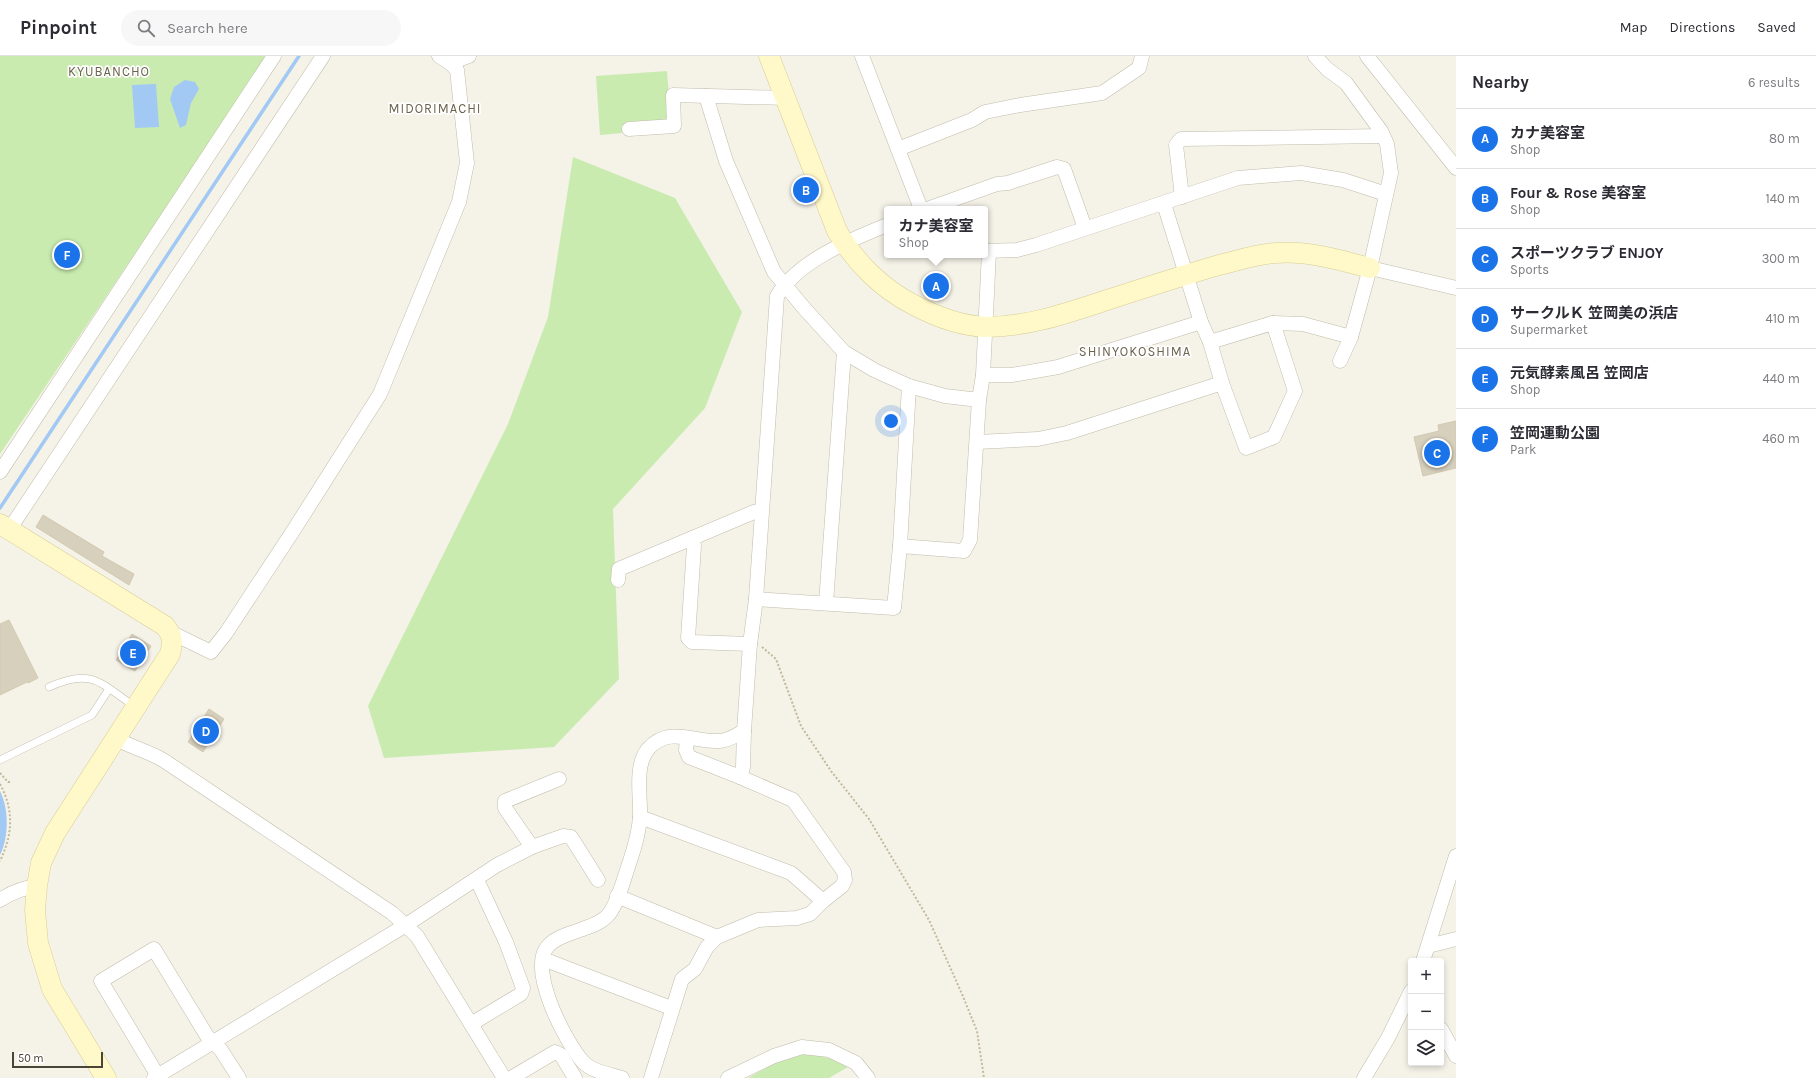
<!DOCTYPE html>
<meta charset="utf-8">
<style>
:root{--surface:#fff;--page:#f7f7f7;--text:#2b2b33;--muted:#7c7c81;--line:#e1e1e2;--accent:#1a73e8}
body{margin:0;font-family:Karla,"Noto Sans JP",sans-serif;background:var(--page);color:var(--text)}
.controls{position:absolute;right:12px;bottom:12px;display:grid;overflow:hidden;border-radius:4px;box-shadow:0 2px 6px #0003}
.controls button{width:36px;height:36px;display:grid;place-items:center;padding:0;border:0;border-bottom:1px solid var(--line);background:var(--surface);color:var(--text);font:20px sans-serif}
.scale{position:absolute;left:12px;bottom:10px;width:91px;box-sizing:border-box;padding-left:4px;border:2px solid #494436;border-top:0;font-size:11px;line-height:14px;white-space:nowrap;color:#494436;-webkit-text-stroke:3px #fff;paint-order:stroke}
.you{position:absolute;left:891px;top:365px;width:14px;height:14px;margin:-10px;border:3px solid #fff;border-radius:50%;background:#1a73e8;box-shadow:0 0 0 6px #1a73e833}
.badge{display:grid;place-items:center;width:26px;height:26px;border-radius:50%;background:var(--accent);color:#fff;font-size:13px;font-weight:700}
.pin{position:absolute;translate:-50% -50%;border:2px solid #fff;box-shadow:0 1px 4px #0006}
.popup{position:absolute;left:884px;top:150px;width:104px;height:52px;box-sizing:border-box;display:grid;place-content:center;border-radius:4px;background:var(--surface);filter:drop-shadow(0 1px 3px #0005);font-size:13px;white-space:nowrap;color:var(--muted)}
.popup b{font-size:15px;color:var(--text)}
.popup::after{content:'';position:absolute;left:50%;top:100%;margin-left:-8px;border:8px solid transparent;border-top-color:var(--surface)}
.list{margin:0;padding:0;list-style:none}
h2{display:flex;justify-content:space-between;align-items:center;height:52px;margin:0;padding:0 16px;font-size:17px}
h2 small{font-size:13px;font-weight:400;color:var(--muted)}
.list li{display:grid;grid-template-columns:26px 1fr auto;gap:12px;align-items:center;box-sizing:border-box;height:60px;padding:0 16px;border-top:1px solid var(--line)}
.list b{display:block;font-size:15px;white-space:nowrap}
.list p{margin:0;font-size:13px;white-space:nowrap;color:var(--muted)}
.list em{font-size:13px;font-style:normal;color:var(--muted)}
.icon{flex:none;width:22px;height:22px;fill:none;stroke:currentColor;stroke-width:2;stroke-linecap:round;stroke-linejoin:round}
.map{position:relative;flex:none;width:1456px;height:1022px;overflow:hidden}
header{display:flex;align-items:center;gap:24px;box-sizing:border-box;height:56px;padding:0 20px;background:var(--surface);border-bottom:1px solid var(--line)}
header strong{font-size:19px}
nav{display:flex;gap:22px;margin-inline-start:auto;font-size:14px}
.search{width:280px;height:36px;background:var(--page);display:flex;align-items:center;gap:10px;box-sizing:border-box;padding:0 14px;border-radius:22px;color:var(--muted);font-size:15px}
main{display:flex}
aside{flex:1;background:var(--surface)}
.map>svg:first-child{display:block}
.green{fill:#c9ebb0}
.water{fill:#a2c9f4}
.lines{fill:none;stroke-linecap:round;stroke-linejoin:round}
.stream{stroke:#a2c9f4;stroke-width:3.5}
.building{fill:#d7d0bd;stroke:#d2c9b0}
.lane-casing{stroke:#c1bcaa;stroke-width:8}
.street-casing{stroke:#c1bcaa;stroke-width:15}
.secondary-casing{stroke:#d7cd96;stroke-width:21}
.path{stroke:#c3ba9b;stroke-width:2;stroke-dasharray:2 2;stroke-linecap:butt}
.lane{stroke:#fff;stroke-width:7}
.street{stroke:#fff;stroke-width:14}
.secondary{stroke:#fff8c8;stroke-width:20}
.labels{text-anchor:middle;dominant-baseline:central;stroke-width:3.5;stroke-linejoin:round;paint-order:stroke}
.quarter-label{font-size:13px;letter-spacing:1px;fill:#6c634d;stroke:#fff}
</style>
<header>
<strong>Pinpoint</strong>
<div class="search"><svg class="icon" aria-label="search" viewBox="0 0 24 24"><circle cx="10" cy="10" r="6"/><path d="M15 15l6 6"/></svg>Search here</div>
<nav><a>Map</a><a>Directions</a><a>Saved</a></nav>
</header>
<main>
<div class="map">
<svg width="1456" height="1022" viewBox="0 0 1456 1022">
<rect width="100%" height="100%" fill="#f5f2e8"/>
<!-- green -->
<g class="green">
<polygon points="0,0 268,0 0,398"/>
<polygon points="667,15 671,66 622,69 622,77 600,79 596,20"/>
<polygon points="573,101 675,142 742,256 705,352 613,453 619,623 554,691 384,702 368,650 508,368 548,261"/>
<polygon points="810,997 835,1004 848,1011 829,1022 748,1022 785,1001"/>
</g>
<!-- water -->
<g class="water">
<polygon points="185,24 195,26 199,33 191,47 186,69 180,72 170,43 174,31"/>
<polygon points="156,28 159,71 135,72 132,29"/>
<path d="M0,735C9,753 9,781 0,799Z"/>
</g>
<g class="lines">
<!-- stream -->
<polyline class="stream" points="0,452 299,0"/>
</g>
<!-- building -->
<g class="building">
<polygon points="1456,365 1456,412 1423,420 1414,381 1439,375 1438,369"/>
<polygon points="43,459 104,496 102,500 134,518 129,529 36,471"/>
<polygon points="9,564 38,622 28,627 27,626 0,639 0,568"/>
<polygon points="132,578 151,590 135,615 116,604"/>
<polygon points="209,653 224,663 203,696 188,686"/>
</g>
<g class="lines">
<defs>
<g id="lane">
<path d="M49,631C92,612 99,626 134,650"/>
<polyline points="0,704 92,659 109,633"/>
</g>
<g id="street">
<polyline points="862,0 921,153"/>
<polyline points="1315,0 1327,13 1346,27 1381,75 1387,88 1391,117 1370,212 1351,281 1340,305"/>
<polyline points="1367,0 1456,112"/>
<polyline points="450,7 469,0"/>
<polyline points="706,40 726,105 774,216 804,252 844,296 874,314 909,330 945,340 979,344"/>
<polyline points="629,73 674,70 673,39 786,42"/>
<polyline points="898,93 972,64 985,56 1020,49 1102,37 1139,12 1142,0"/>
<polyline points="1182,141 1176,89 1181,83 1383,80"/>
<polyline points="1164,148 1201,266 1210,286 1222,327 1246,392 1274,381 1295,335 1273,267"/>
<polyline points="927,153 997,128 1008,127 1057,111 1064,113 1085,172"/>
<polyline points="985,195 1017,194 1036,189 1238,122 1301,117 1343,124 1386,138"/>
<polyline points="1370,212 1456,232"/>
<polyline points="1210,286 1273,267 1303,268 1351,281"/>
<polyline points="983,319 1012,319 1058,311 1201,266"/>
<polyline points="977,386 1038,383 1067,377 1222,327"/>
<polyline points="0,416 274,0"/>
<polyline points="9,474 323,0"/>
<polyline points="692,482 694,490 688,582 692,586 750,588"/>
<polyline points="900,490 964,495 970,484 979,344 983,319 989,196"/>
<polyline points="618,524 619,513 754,456 761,455"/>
<polyline points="756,543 894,552 900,490 909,330"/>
<polyline points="826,547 844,296"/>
<polyline points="170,576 211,596 226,577 295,472 380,338 459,146 467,107 457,14 450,7 439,0"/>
<path d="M115,682C130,691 148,695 163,704L392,857L417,880L504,1022"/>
<polyline points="687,682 686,694 689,701 740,721"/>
<polyline points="640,761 791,817 823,845"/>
<polyline points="532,791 505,752 505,745 559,723"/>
<polyline points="617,840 717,881"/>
<path d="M0,844C12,836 22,832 37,830"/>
<polyline points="1428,890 1456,883"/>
<polyline points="543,903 671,952"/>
<polyline points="1423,905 1456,800"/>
<polyline points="471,968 521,938 523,932 506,886 477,824"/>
<polyline points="1441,973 1456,1000"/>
<polyline points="158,1020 101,925 154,893 207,980 221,994 239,1022"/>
<polyline points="154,1022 406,869 497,809 532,791 563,780 571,781 598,824"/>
<polyline points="511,1022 555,996 561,999 575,1022"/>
<path d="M622,1022C609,1018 593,1016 583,1006C566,987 527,913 548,890C556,881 569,878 580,874C590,870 602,867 609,858C618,847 625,819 630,805C635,790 639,777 640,761C641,741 634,710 648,693C669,669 694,687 719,685C728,685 736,679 744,675L750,588L756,543L777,240C798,205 850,184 887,169"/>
<polyline points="651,1022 682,923 695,913 707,891 717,881 758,864 797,862 810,858 823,845 842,830 845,824 844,816 793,744 740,721 743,711 744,675"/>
<polyline points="728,1022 774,1000 802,991 829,994 856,1007 868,1022"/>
<polyline points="1364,1022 1388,982 1411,935"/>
</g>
<g id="secondary">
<path d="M769,0L837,175C855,206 882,233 914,249C935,260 962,270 986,271C1028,271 1067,257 1107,244C1144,232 1181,220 1219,209C1237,205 1256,198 1275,197C1307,194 1339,204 1370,212"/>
<path d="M0,468L165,570C173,580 173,586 170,598L55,777L41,807L37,830L35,854L38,887L52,933L106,1022"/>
</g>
</defs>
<!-- lane casing -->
<use href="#lane" class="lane-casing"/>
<!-- street casing -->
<use href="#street" class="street-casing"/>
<!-- secondary casing -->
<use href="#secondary" class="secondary-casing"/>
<!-- path -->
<g class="path">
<polyline points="762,591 776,603 801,670 831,715 869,763 929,864 962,938 977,975 984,1022"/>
<polyline points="0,717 8,726 12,726"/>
<path d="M0,728C14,754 13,778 0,805"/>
</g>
<!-- lane -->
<use href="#lane" class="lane"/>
<!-- street -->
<use href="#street" class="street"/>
<!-- secondary -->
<use href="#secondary" class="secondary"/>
</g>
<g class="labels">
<!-- quarter labels -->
<g class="quarter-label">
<text x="109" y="15">KYUBANCHO</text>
<text x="435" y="52">MIDORIMACHI</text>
<text x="1135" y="295">SHINYOKOSHIMA</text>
</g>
</g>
</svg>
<div class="controls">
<button>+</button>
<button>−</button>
<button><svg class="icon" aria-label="layers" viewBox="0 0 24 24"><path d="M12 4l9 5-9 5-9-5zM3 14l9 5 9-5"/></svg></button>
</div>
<div class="scale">50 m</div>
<div class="you"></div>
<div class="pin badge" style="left:936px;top:230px">A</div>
<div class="popup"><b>カナ美容室</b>Shop</div>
<div class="pin badge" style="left:806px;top:134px">B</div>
<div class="pin badge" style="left:1437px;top:397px">C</div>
<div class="pin badge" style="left:206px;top:675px">D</div>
<div class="pin badge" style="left:133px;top:597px">E</div>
<div class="pin badge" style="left:67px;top:199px">F</div>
</div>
<aside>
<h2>Nearby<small>6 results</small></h2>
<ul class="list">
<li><span class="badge">A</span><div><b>カナ美容室</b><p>Shop</p></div><em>80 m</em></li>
<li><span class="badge">B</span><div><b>Four &amp; Rose 美容室</b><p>Shop</p></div><em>140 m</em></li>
<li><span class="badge">C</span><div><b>スポーツクラブ ENJOY</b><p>Sports</p></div><em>300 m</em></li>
<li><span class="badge">D</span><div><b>サークルＫ 笠岡美の浜店</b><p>Supermarket</p></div><em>410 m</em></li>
<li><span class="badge">E</span><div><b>元気酵素風呂 笠岡店</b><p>Shop</p></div><em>440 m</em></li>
<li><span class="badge">F</span><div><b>笠岡運動公園</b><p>Park</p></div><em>460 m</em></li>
</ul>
</aside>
</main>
